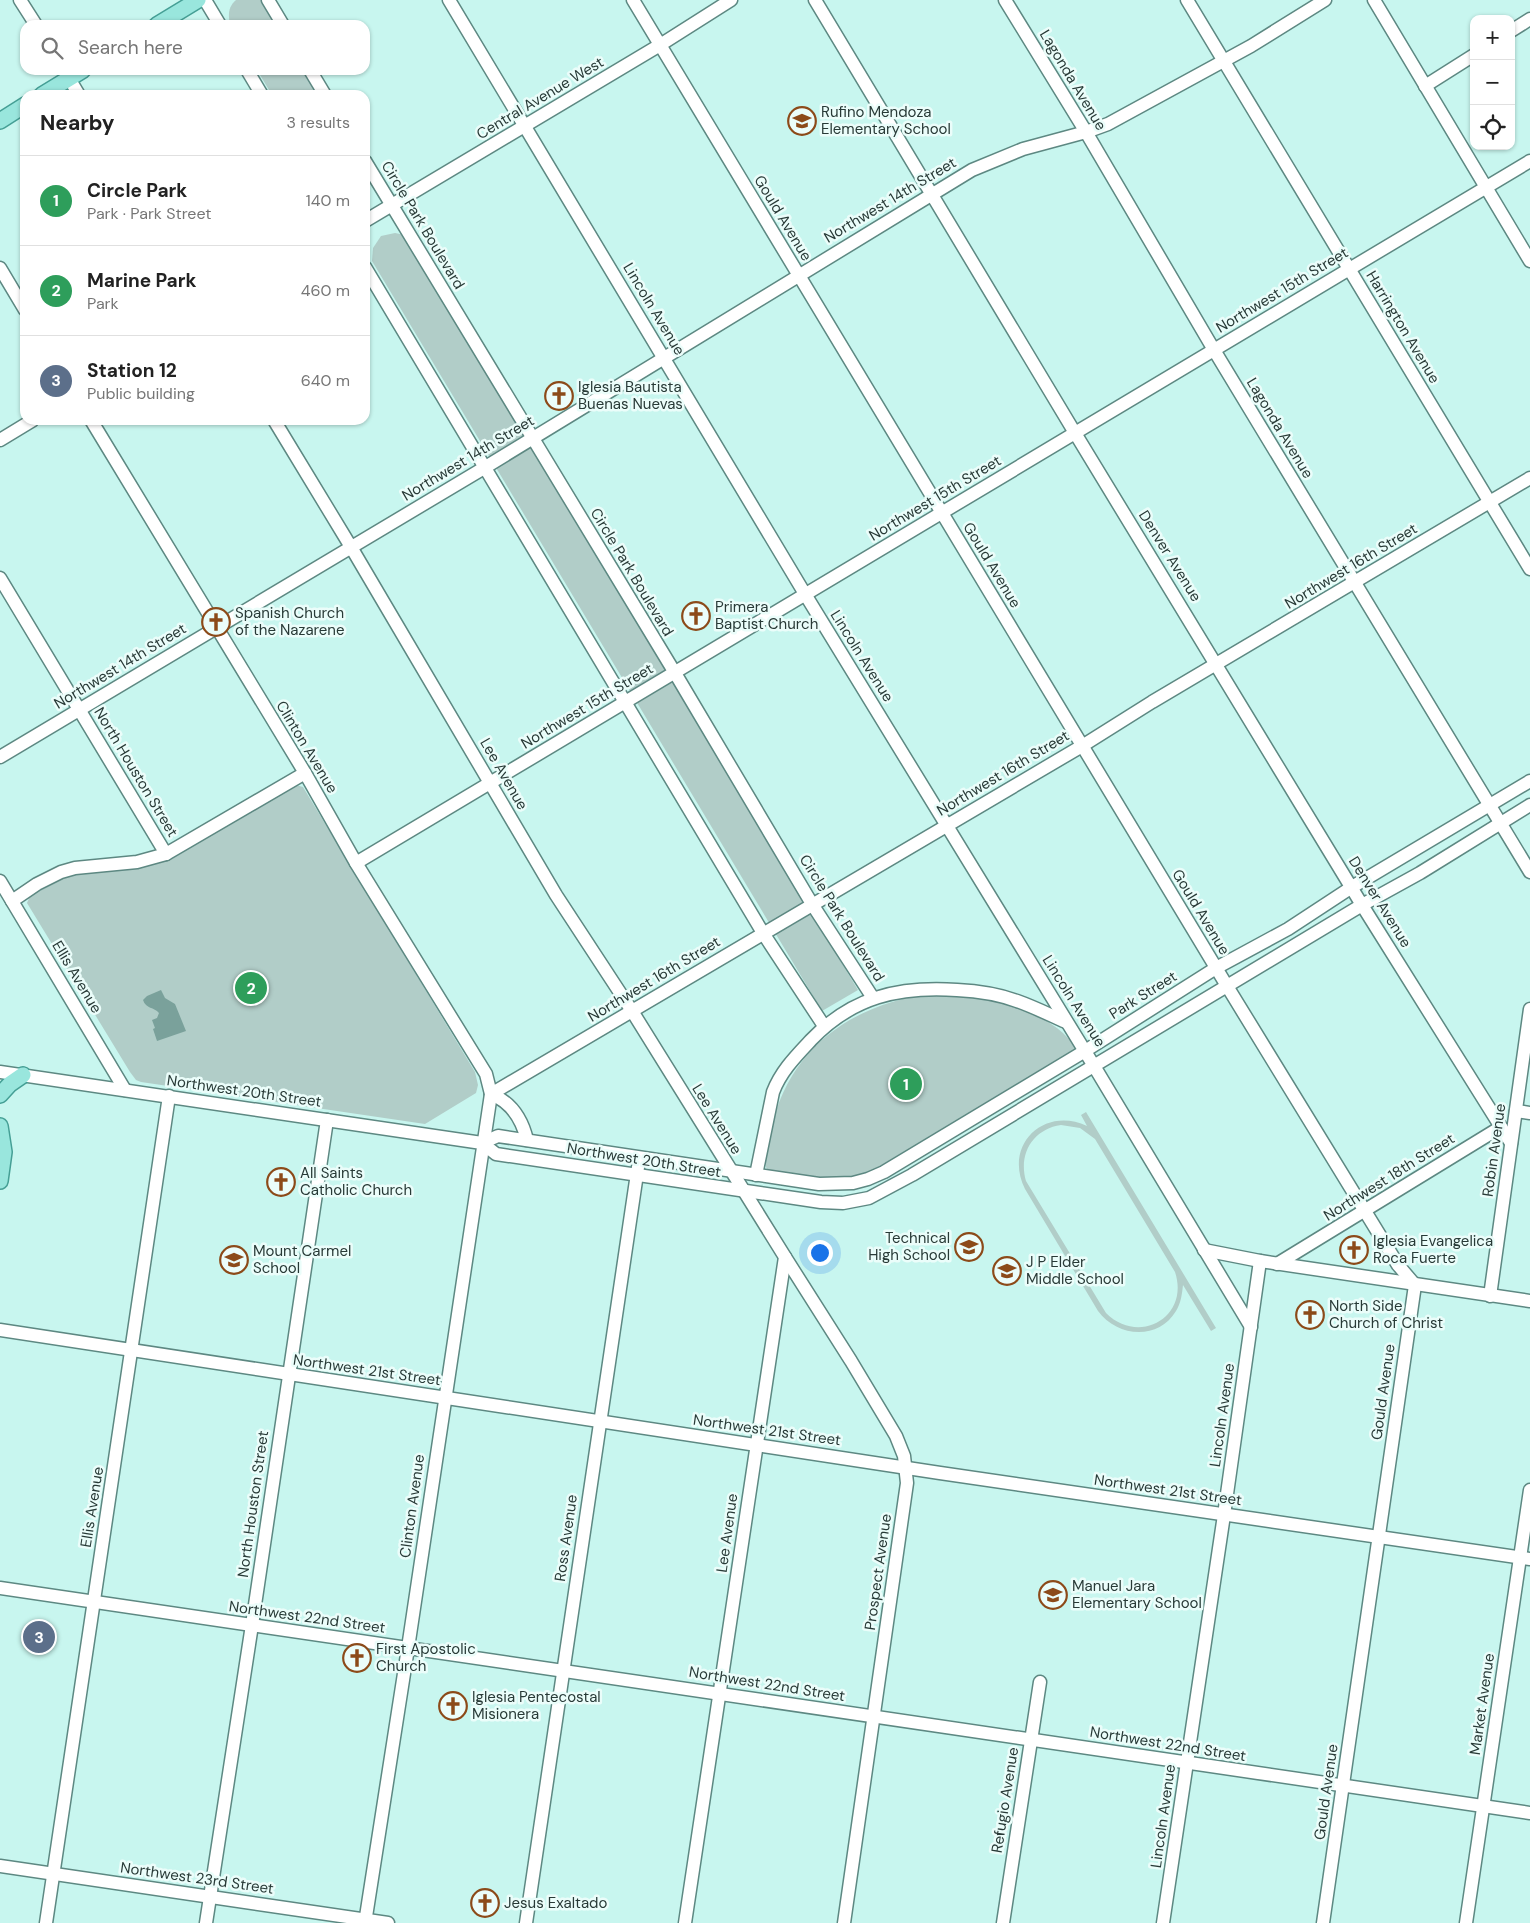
<!DOCTYPE html>
<meta charset="utf-8">
<style>
:root{--surface:#fff;--page:#f6f6f6;--text:#222;--muted:#767676;--line:#e0e0e0;--accent:#1a73e8}
body{margin:0;font-family:"DM Sans",sans-serif;background:var(--page);color:var(--text)}
.controls{position:absolute;right:15px;top:15px;display:grid;overflow:hidden;border-radius:10px;box-shadow:0 1px 4px #0004}
.controls button{width:45px;height:45px;display:grid;place-items:center;padding:0;border:0;border-bottom:1px solid var(--line);background:var(--surface);color:var(--text);font:25px sans-serif}
.you{position:absolute;left:819px;top:1252px;width:18px;height:18px;margin:-12px;border:4px solid #fff;border-radius:50%;background:#1a73e8;box-shadow:0 0 0 8px #1a73e833}
.badge{display:grid;place-items:center;width:32px;height:32px;border-radius:50%;background:var(--accent);color:#fff;font-size:16px;font-weight:700}
.pin{position:absolute;translate:-50% -50%;border:2px solid #fff;box-shadow:0 1px 5px #0006}
.list{margin:0;padding:0;list-style:none}
h2{display:flex;justify-content:space-between;align-items:center;height:65px;margin:0;padding:0 20px;font-size:21px}
h2 small{font-size:16px;font-weight:400;color:var(--muted)}
.list li{display:grid;grid-template-columns:32px 1fr auto;gap:15px;align-items:center;box-sizing:border-box;height:90px;padding:0 20px;border-top:1px solid var(--line)}
.list b{display:block;font-size:19px;white-space:nowrap}
.list p{margin:0;font-size:16px;white-space:nowrap;color:var(--muted)}
.list em{font-size:16px;font-style:normal;color:var(--muted)}
.icon{flex:none;width:28px;height:28px;fill:none;stroke:currentColor;stroke-width:2;stroke-linecap:round;stroke-linejoin:round}
.map{position:relative;flex:none;width:1530px;height:1923px;overflow:hidden}
.search{position:absolute;background:var(--surface);box-shadow:0 1px 4px #0004;left:20px;top:20px;width:350px;height:55px;display:flex;align-items:center;gap:12px;box-sizing:border-box;padding:0 18px;border-radius:15px;color:var(--muted);font-size:19px}
.panel{position:absolute;background:var(--surface);box-shadow:0 1px 4px #0004;left:20px;top:90px;width:350px;height:335px;border-radius:15px}
.map>svg:first-child{display:block}
.green{fill:#b1cdc8;fill-rule:evenodd}
.water{fill:#7aa19b}
.lines{fill:none;stroke-linecap:round;stroke-linejoin:round}
.minor-casing{stroke:#5d8882;stroke-width:15}
.major-casing{stroke:#459f95;stroke-width:18}
.minor{stroke:#fff;stroke-width:12}
.major{stroke:#99e6dd;stroke-width:15}
.labels{text-anchor:middle;dominant-baseline:central;stroke-width:5;stroke-linejoin:round;paint-order:stroke}
.street-label{font-size:15px;fill:#283a37;stroke:#ebfdfa}
.poi-label{font-size:15px;fill:#283a37;stroke:#ebfdfa;text-anchor:start}
</style>
<div class="map">
<svg width="1530" height="1923" viewBox="0 0 1530 1923">
<rect width="100%" height="100%" fill="#c8f6ef"/>
<!-- green -->
<g class="green">
<path d="M236,0H261L278,25H230C228,15 228,7 236,0Z"/>
<polygon points="257,70 306,70 321,95 272,95"/>
<polygon points="395,233 405,235 858,990 822,1011 372,261 373,248 381,236"/>
<polygon points="296,785 303,787 475,1072 478,1085 476,1093 425,1124 141,1082 136,1080 130,1072 27,903 30,896 66,877 78,874 151,865 178,855"/>
<path d="M937,993C982,997 1027,1002 1063,1033C1068,1038 1075,1044 1076,1051L880,1169L839,1181L768,1171C761,1162 769,1140 771,1130C789,1046 855,1002 937,993Z"/>
<path d="M1086,1112L1216,1328L1211,1331L1183,1285C1182,1294 1181,1303 1176,1311C1158,1341 1117,1337 1098,1311L1025,1189C1003,1145 1044,1106 1087,1126L1081,1115ZM1061,1125L1080,1128L1095,1139L1175,1272C1190,1317 1139,1346 1106,1313L1026,1181C1018,1154 1033,1129 1061,1125Z"/>
</g>
<!-- water -->
<path class="water" d="M161,990L165,998L175,1004L186,1031L157,1041L153,1029L155,1028L152,1020L157,1018L159,1013C154,1007 146,1009 143,1000L147,996Z"/>
<g class="lines">
<defs>
<g id="minor">
<polyline points="20,0 36,25"/>
<polyline points="205,0 220,25"/>
<polyline points="268,0 283,25"/>
<polyline points="449,0 805,594 1094,1066 1251,1327"/>
<polyline points="633,0 1227,986 1398,1265 1415,1285 1323,1923"/>
<polyline points="815,0 1075,433 1362,905 1511,1143"/>
<polyline points="1005,0 1086,132 1214,350 1530,872"/>
<polyline points="1187,0 1530,569"/>
<polyline points="1374,0 1530,261"/>
<polyline points="1511,31 1530,19"/>
<polyline points="64,70 79,95"/>
<polyline points="247,70 262,95"/>
<polyline points="310,70 325,95"/>
<polyline points="1425,86 1474,55"/>
<polyline points="365,161 675,673 812,904 873,998"/>
<polyline points="365,221 660,45 731,0"/>
<polyline points="365,267 763,933 824,1026"/>
<polyline points="0,268 25,310"/>
<polyline points="91,420 305,773 356,863 486,1074 491,1094 408,1648 365,1923"/>
<polyline points="274,420 351,547 556,895 632,1011 785,1257 685,1923"/>
<polyline points="0,440 33,420"/>
<polyline points="0,578 166,854"/>
<polyline points="0,757 484,468 972,170 1023,149 1086,132 1108,124 1251,46 1325,0"/>
<polyline points="356,863 1530,161"/>
<polyline points="0,881 125,1090"/>
<polyline points="12,901 37,884 61,872 75,868 137,862 166,854 305,773"/>
<polyline points="0,1072 482,1143 496,1154 821,1202 843,1203 869,1198 912,1175 1362,905 1420,873 1530,805"/>
<polyline points="491,1094 1082,746 1152,702 1530,478"/>
<path d="M491,1094C511,1102 522,1119 527,1140"/>
<polyline points="1516,1111 1530,1113"/>
<polyline points="482,1143 498,1136 819,1184 853,1183 868,1179 884,1172 1085,1051 1216,968 1288,929 1352,887 1530,781"/>
<path d="M756,1175L773,1092C781,1071 796,1056 811,1040C852,997 899,986 957,990C977,991 998,994 1017,1001C1034,1007 1050,1015 1066,1022"/>
<polyline points="1204,1250 1260,1261 1530,1301"/>
<polyline points="785,1257 851,1361 896,1436 904,1456 907,1483 844,1923"/>
<polyline points="1277,1264 1501,1127"/>
<polyline points="1490,1296 1530,1009"/>
<polyline points="0,1330 940,1473 1530,1559"/>
<polyline points="0,1588 1530,1813"/>
<polyline points="0,1866 388,1923"/>
<polyline points="46,1923 169,1096"/>
<polyline points="206,1923 252,1625 327,1120"/>
<polyline points="526,1923 638,1167"/>
<polyline points="1003,1923 1040,1682"/>
<polyline points="1163,1923 1224,1515 1260,1261"/>
<polyline points="1466,1923 1530,1490"/>
</g>
<g id="major">
<polyline points="157,25 198,0"/>
<polyline points="42,95 83,70"/>
<polyline points="0,121 25,105"/>
<polyline points="0,1095 10,1084 23,1075"/>
<polyline points="0,1126 4,1152 0,1181"/>
</g>
</defs>
<!-- minor casing -->
<use href="#minor" class="minor-casing"/>
<!-- major casing -->
<use href="#major" class="major-casing"/>
<!-- minor -->
<use href="#minor" class="minor"/>
<!-- major -->
<use href="#major" class="major"/>
</g>
<!-- icons -->
<defs>
<symbol id="school-ring" viewBox="-11 -11 22 22"><circle r="9.5" fill="#ebfdfa" stroke="#8c4a19" stroke-width="1.5"/><path d="M0-5L7-2L0 1L-7-2ZM-4 1L0 2.5L4 1V4Q0 6-4 4Z" fill="#8c4a19"/></symbol>
<symbol id="church-ring" viewBox="-11 -11 22 22"><circle r="9.5" fill="#ebfdfa" stroke="#8c4a19" stroke-width="1.5"/><path d="M-1.2-6h2.4v3.5h3.3v2.4h-3.3V6h-2.4V-.1h-3.3v-2.4h3.3Z" fill="#8c4a19"/></symbol>
</defs>
<g fill-rule="evenodd">
<use href="#school-ring" x="786" y="105" width="32" height="32"/>
<use href="#church-ring" x="543" y="380" width="32" height="32"/>
<use href="#church-ring" x="680" y="600" width="32" height="32"/>
<use href="#church-ring" x="200" y="606" width="32" height="32"/>
<use href="#church-ring" x="265" y="1166" width="32" height="32"/>
<use href="#school-ring" x="953" y="1231" width="32" height="32"/>
<use href="#church-ring" x="1338" y="1234" width="32" height="32"/>
<use href="#school-ring" x="218" y="1244" width="32" height="32"/>
<use href="#school-ring" x="991" y="1255" width="32" height="32"/>
<use href="#church-ring" x="1294" y="1299" width="32" height="32"/>
<use href="#school-ring" x="1037" y="1579" width="32" height="32"/>
<use href="#church-ring" x="341" y="1642" width="32" height="32"/>
<use href="#church-ring" x="437" y="1690" width="32" height="32"/>
<use href="#church-ring" x="469" y="1887" width="32" height="32"/>
</g>
<g class="labels">
<!-- street labels -->
<g class="street-label">
<text transform="translate(1073 80) rotate(59)">Lagonda Avenue</text>
<text transform="translate(540 98) rotate(-31)">Central Avenue West</text>
<text transform="translate(890 200) rotate(-31)">Northwest 14th Street</text>
<text transform="translate(783 218) rotate(59)">Gould Avenue</text>
<text transform="translate(423 225) rotate(59)">Circle Park Boulevard</text>
<text transform="translate(1282 290) rotate(-31)">Northwest 15th Street</text>
<text transform="translate(654 309) rotate(59)">Lincoln Avenue</text>
<text transform="translate(1403 327) rotate(59)">Harrington Avenue</text>
<text transform="translate(1280 428) rotate(59)">Lagonda Avenue</text>
<text transform="translate(468 458) rotate(-31)">Northwest 14th Street</text>
<text transform="translate(935 498) rotate(-31)">Northwest 15th Street</text>
<text transform="translate(1170 556) rotate(58)">Denver Avenue</text>
<text transform="translate(992 565) rotate(59)">Gould Avenue</text>
<text transform="translate(1351 566) rotate(-31)">Northwest 16th Street</text>
<text transform="translate(632 572) rotate(59)">Circle Park Boulevard</text>
<text transform="translate(862 656) rotate(58)">Lincoln Avenue</text>
<text transform="translate(120 666) rotate(-31)">Northwest 14th Street</text>
<text transform="translate(587 706) rotate(-31)">Northwest 15th Street</text>
<text transform="translate(307 747) rotate(59)">Clinton Avenue</text>
<text transform="translate(136 772) rotate(59)">North Houston Street</text>
<text transform="translate(1003 773) rotate(-31)">Northwest 16th Street</text>
<text transform="translate(504 774) rotate(60)">Lee Avenue</text>
<text transform="translate(1380 902) rotate(58)">Denver Avenue</text>
<text transform="translate(1201 912) rotate(59)">Gould Avenue</text>
<text transform="translate(842 918) rotate(58)">Circle Park Boulevard</text>
<text transform="translate(77 977) rotate(59)">Ellis Avenue</text>
<text transform="translate(654 979) rotate(-31)">Northwest 16th Street</text>
<text transform="translate(1143 995) rotate(-32)">Park Street</text>
<text transform="translate(1074 1001) rotate(58)">Lincoln Avenue</text>
<text transform="translate(244 1091) rotate(8)">Northwest 20th Street</text>
<text transform="translate(717 1119) rotate(58)">Lee Avenue</text>
<text transform="translate(1494 1150) rotate(-82)">Robin Avenue</text>
<text transform="translate(644 1160) rotate(9)">Northwest 20th Street</text>
<text transform="translate(1389 1177) rotate(-32)">Northwest 18th Street</text>
<text transform="translate(367 1370) rotate(8)">Northwest 21st Street</text>
<text transform="translate(1383 1392) rotate(-82)">Gould Avenue</text>
<text transform="translate(1222 1415) rotate(-82)">Lincoln Avenue</text>
<text transform="translate(767 1430) rotate(8)">Northwest 21st Street</text>
<text transform="translate(1168 1490) rotate(8)">Northwest 21st Street</text>
<text transform="translate(253 1504) rotate(-82)">North Houston Street</text>
<text transform="translate(412 1506) rotate(-82)">Clinton Avenue</text>
<text transform="translate(92 1507) rotate(-81)">Ellis Avenue</text>
<text transform="translate(727 1533) rotate(-82)">Lee Avenue</text>
<text transform="translate(566 1538) rotate(-82)">Ross Avenue</text>
<text transform="translate(878 1572) rotate(-82)">Prospect Avenue</text>
<text transform="translate(307 1617) rotate(8)">Northwest 22nd Street</text>
<text transform="translate(767 1684) rotate(9)">Northwest 22nd Street</text>
<text transform="translate(1482 1704) rotate(-82)">Market Avenue</text>
<text transform="translate(1168 1744) rotate(9)">Northwest 22nd Street</text>
<text transform="translate(1326 1792) rotate(-82)">Gould Avenue</text>
<text transform="translate(1005 1800) rotate(-81)">Refugio Avenue</text>
<text transform="translate(1163 1816) rotate(-82)">Lincoln Avenue</text>
<text transform="translate(197 1878) rotate(8)">Northwest 23rd Street</text>
</g>
<!-- poi labels -->
<g class="poi-label">
<text x="821" y="112">Rufino Mendoza<tspan x="821" dy="17">Elementary School</tspan></text>
<text x="578" y="387">Iglesia Bautista<tspan x="578" dy="17">Buenas Nuevas</tspan></text>
<text x="715" y="607">Primera<tspan x="715" dy="17">Baptist Church</tspan></text>
<text x="235" y="613">Spanish Church<tspan x="235" dy="17">of the Nazarene</tspan></text>
<text x="300" y="1173">All Saints<tspan x="300" dy="17">Catholic Church</tspan></text>
<text x="950" y="1238" text-anchor="end">Technical<tspan x="950" dy="17">High School</tspan></text>
<text x="1373" y="1241">Iglesia Evangelica<tspan x="1373" dy="17">Roca Fuerte</tspan></text>
<text x="253" y="1251">Mount Carmel<tspan x="253" dy="17">School</tspan></text>
<text x="1026" y="1262">J P Elder<tspan x="1026" dy="17">Middle School</tspan></text>
<text x="1329" y="1306">North Side<tspan x="1329" dy="17">Church of Christ</tspan></text>
<text x="1072" y="1586">Manuel Jara<tspan x="1072" dy="17">Elementary School</tspan></text>
<text x="376" y="1649">First Apostolic<tspan x="376" dy="17">Church</tspan></text>
<text x="472" y="1697">Iglesia Pentecostal<tspan x="472" dy="17">Misionera</tspan></text>
<text x="504" y="1903">Jesus Exaltado</text>
</g>
</g>
</svg>
<div class="controls">
<button>+</button>
<button>−</button>
<button><svg class="icon" aria-label="locate" viewBox="0 0 24 24"><circle cx="12" cy="12" r="6"/><path d="M12 2v4M12 18v4M2 12h4M18 12h4"/></svg></button>
</div>
<div class="you"></div>
<div class="pin badge" style="left:906px;top:1084px;background:#2e9e5b">1</div>
<div class="pin badge" style="left:251px;top:988px;background:#2e9e5b">2</div>
<div class="pin badge" style="left:39px;top:1637px;background:#5c6f8a">3</div>
<div class="search"><svg class="icon" aria-label="search" viewBox="0 0 24 24"><circle cx="10" cy="10" r="6"/><path d="M15 15l6 6"/></svg>Search here</div>
<section class="panel">
<h2>Nearby<small>3 results</small></h2>
<ul class="list">
<li><span class="badge" style="background:#2e9e5b">1</span><div><b>Circle Park</b><p>Park · Park Street</p></div><em>140 m</em></li>
<li><span class="badge" style="background:#2e9e5b">2</span><div><b>Marine Park</b><p>Park</p></div><em>460 m</em></li>
<li><span class="badge" style="background:#5c6f8a">3</span><div><b>Station 12</b><p>Public building</p></div><em>640 m</em></li>
</ul>
</section>
</div>
